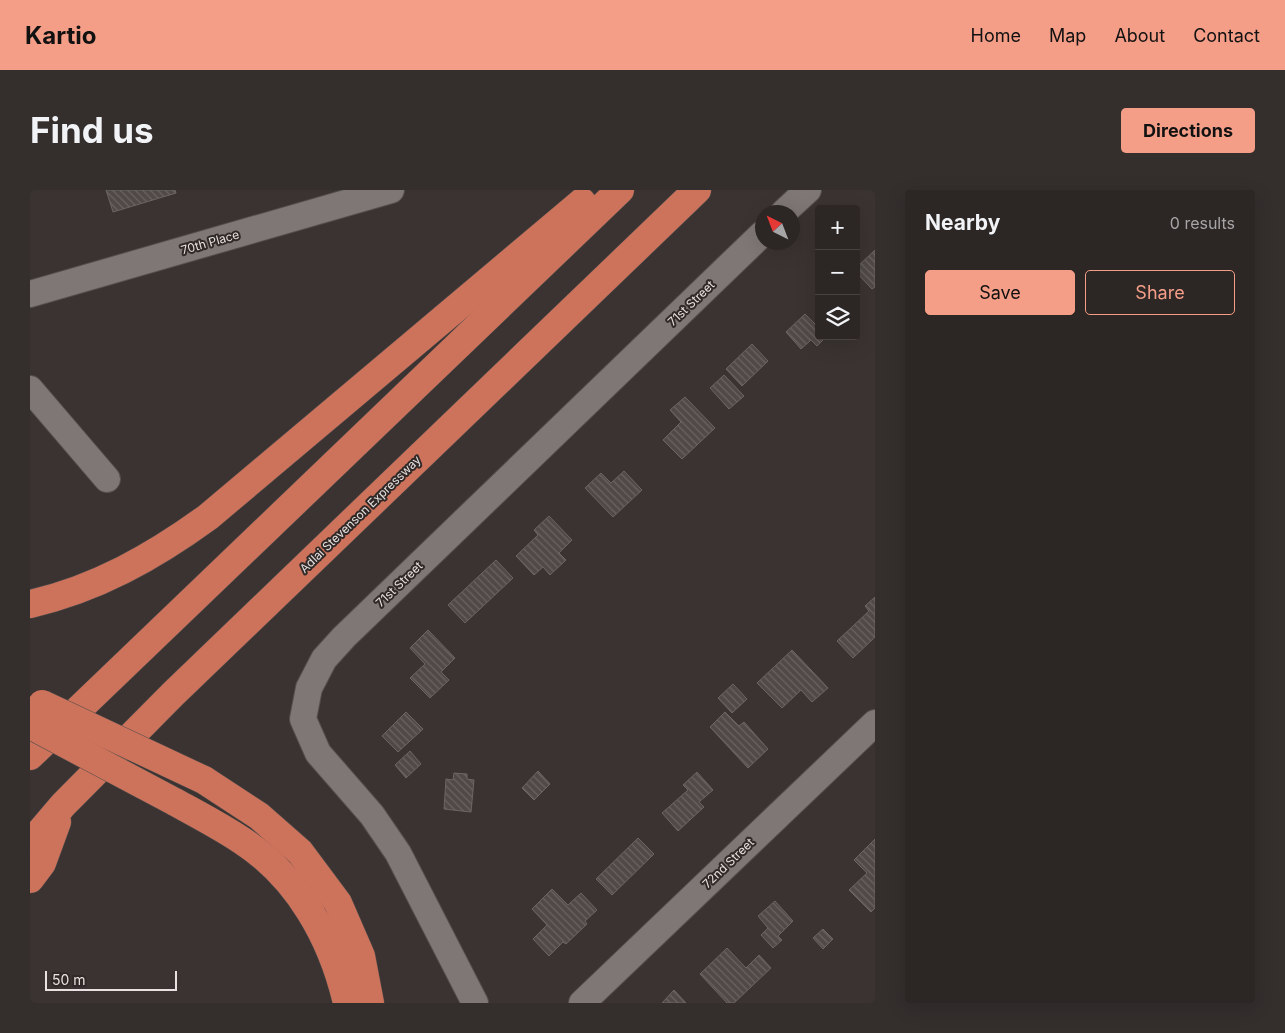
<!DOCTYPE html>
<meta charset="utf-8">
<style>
:root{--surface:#2c2625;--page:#342e2d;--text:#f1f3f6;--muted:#a6a5a7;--line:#484342;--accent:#f49e88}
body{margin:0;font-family:Inter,sans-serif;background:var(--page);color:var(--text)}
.controls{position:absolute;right:15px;top:15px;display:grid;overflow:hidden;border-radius:5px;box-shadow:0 5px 20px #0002}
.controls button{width:45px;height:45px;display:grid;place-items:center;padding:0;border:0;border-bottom:1px solid var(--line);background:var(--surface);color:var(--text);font:25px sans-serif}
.compass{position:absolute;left:725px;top:15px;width:45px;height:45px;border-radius:50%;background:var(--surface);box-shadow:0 5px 20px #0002;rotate:318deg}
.scale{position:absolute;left:15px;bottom:12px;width:132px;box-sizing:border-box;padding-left:5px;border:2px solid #e7e2e1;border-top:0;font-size:14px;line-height:18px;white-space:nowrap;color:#e7e2e1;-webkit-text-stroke:4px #302927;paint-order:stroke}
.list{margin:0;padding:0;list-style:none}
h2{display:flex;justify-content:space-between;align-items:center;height:65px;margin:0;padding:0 20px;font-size:21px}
h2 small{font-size:16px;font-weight:400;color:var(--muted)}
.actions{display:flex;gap:10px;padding:15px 20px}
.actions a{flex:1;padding:11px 0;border:1px solid var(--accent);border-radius:5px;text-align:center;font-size:18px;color:var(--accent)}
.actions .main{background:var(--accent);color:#111}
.icon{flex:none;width:28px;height:28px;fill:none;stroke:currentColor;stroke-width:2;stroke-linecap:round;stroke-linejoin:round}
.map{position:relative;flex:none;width:845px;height:813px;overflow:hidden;border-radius:5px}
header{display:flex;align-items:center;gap:30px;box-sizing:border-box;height:70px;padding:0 25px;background:var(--accent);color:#111}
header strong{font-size:24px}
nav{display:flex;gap:28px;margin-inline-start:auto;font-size:18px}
.intro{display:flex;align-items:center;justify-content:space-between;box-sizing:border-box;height:120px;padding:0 30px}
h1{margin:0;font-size:35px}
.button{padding:12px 22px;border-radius:5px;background:var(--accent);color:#111;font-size:18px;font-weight:700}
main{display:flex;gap:30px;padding:0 30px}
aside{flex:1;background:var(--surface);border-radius:5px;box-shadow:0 5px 20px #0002}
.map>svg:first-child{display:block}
.building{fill:url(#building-back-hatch);stroke:#6d6563}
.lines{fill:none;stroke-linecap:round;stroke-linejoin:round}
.minor-casing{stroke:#544f4d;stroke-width:28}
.highway-casing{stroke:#544f4d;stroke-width:29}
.minor{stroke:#7f7775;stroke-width:26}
.highway{stroke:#cd725b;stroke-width:28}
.highway-bridge-casing{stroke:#544f4d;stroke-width:29;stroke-linecap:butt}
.highway-bridge{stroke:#cd725b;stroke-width:28}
.labels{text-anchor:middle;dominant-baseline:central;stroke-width:4;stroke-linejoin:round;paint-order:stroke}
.street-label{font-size:12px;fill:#e7e2e1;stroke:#302927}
</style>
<header>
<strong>Kartio</strong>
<nav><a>Home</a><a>Map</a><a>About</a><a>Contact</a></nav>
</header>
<div class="intro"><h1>Find us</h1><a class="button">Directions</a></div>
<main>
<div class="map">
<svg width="845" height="813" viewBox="0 0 845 813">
<defs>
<pattern id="building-back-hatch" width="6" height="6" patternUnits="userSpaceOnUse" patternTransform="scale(1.25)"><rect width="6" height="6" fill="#504947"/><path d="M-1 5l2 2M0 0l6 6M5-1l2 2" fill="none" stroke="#696361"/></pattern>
</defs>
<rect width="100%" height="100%" fill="#3a3331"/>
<!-- building -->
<g class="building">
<polygon points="76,0 145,0 146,3 83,22"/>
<polygon points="845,60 845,97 842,99 826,82 826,78"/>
<polygon points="775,124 786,135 789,132 789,146 797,146 787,156 781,150 771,159 756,142"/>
<polygon points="722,154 738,171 712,196 696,179"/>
<polygon points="694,185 714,206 699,219 680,198"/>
<polygon points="655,207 685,238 652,269 633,250 651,232 640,220"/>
<polygon points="594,281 612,300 583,327 555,298 571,283 581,293"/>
<polygon points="519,326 542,350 529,363 536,370 520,385 513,377 504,385 486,366 508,345 504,340"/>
<polygon points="466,370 483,388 435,433 418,415"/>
<polygon points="845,407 845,447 823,468 807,451 839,421 835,416"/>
<polygon points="398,440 425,468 411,482 419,490 400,508 380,488 395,474 380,458"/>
<polygon points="762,460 798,498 782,512 771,500 752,518 727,493"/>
<polygon points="703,494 717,509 702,523 688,508"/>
<polygon points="376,522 393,539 368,562 352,546"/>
<polygon points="695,522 709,536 714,532 738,559 718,578 680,537"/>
<polygon points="380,561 391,574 376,588 365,575"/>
<polygon points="508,581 520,594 504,610 492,598"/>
<polygon points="667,582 683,600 669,612 674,617 648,641 632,623 658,600 653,595"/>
<polygon points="424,583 437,584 437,589 444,590 441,622 414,619 416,589 423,590"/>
<polygon points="608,648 624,664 582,705 566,689"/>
<polygon points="845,649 845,718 841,722 819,700 837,683 824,670"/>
<polygon points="522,699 538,715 551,703 567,720 555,731 557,734 536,754 533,752 519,766 503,749 517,735 502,719"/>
<polygon points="745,711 763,731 748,746 752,750 743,758 731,745 738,738 728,726"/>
<polygon points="793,739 803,749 793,759 783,748"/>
<polygon points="697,758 716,778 729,765 741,778 704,813 697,813 670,784"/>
<polygon points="644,800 656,813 632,813"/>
</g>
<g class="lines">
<defs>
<g id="minor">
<polyline points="754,22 778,0"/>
<polyline points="0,104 361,0"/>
<polyline points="0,199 77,289"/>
<polyline points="445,813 368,663 342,625 288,563 273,529 279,498 294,469 314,447 732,44"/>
<polyline points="552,813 845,533"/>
</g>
<g id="highway">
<path d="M0,414C66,399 123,367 178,327L552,12"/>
<polyline points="0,566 590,0"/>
<polyline points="174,590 229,626 270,662 308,713 331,766 340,813"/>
<path d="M145,612C167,624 190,636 211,650C268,687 302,748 317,813"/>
<polyline points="0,654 33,615 143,504 667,0"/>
<polyline points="0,689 12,673 27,632"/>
</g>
</defs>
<!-- minor casing -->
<use href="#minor" class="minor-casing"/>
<!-- highway casing -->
<use href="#highway" class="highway-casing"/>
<!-- minor -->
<use href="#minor" class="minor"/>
<!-- highway -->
<use href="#highway" class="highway"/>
<defs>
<g id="highway-bridge">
<polyline points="12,514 174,590"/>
<polyline points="0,535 145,612"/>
</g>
</defs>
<!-- highway-bridge casing -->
<use href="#highway-bridge" class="highway-bridge-casing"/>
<!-- highway-bridge -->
<use href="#highway-bridge" class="highway-bridge"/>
</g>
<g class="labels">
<!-- street labels -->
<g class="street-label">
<text transform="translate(180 52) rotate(-16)">70th Place</text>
<text transform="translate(661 113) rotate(-44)">71st Street</text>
<text transform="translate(330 324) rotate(-44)">Adlai Stevenson Expressway</text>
<text transform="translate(369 394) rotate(-44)">71st Street</text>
<text transform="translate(698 673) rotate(-44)">72nd Street</text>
</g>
</g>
</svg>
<div class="controls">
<button>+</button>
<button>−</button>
<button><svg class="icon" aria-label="layers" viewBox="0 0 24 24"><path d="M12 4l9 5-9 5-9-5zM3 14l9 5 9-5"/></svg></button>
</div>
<svg class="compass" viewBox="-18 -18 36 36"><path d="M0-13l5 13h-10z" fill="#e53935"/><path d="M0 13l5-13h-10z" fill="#a6a5a7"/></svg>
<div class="scale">50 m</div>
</div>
<aside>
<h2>Nearby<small>0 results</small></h2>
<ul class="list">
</ul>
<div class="actions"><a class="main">Save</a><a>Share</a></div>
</aside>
</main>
